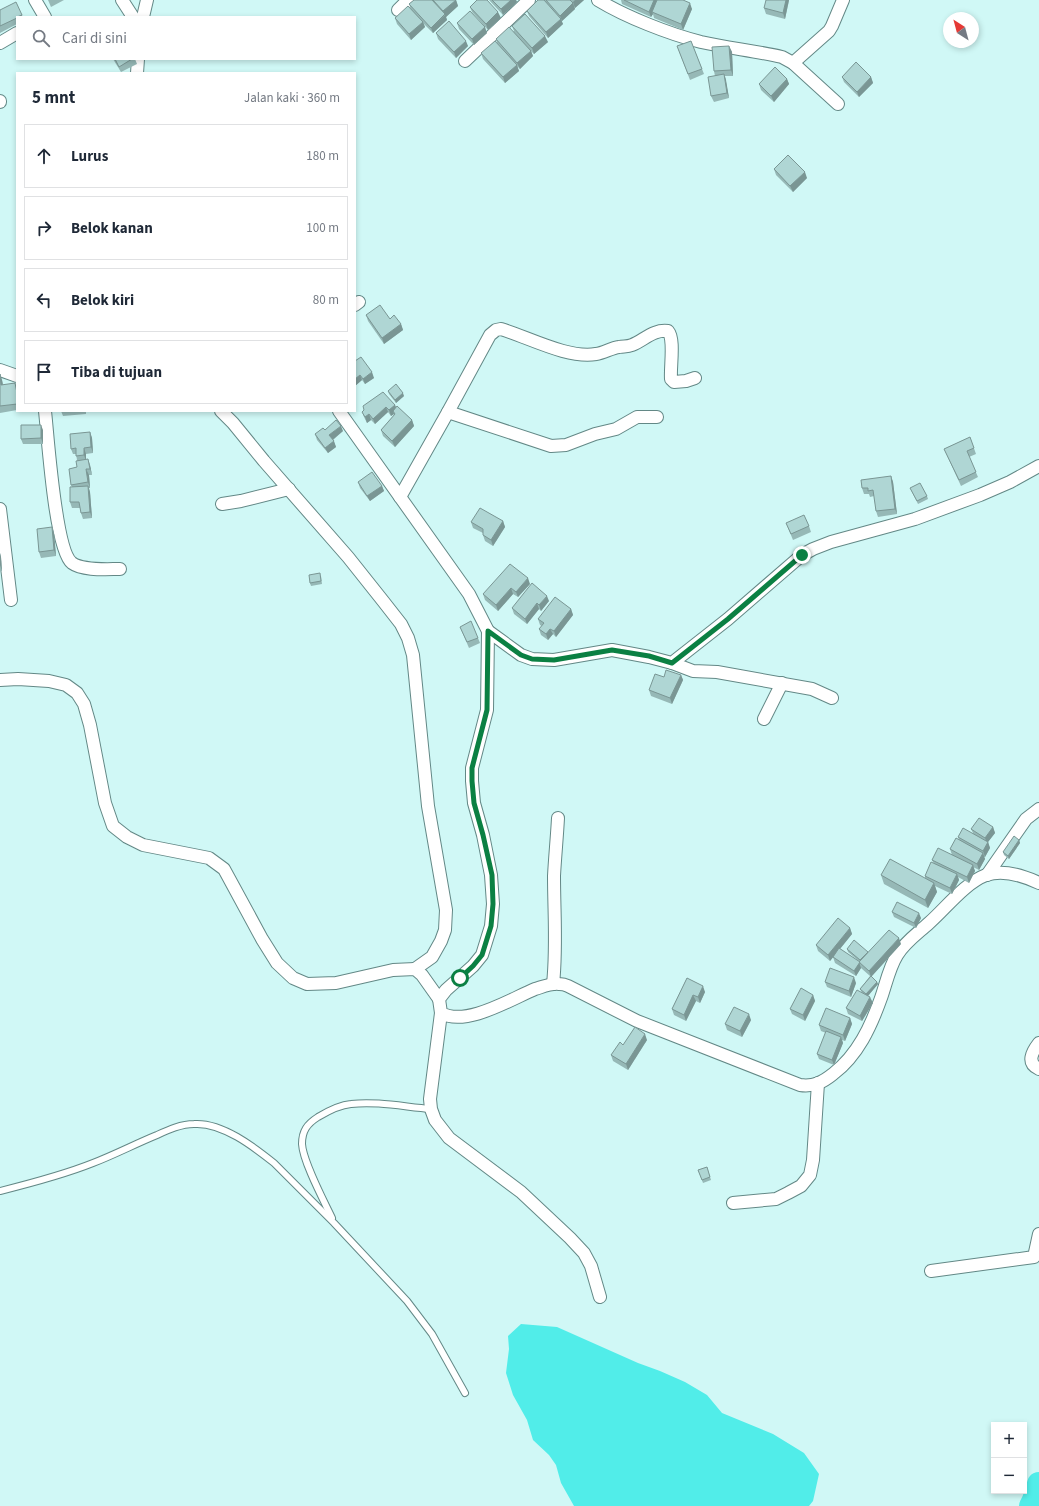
<!DOCTYPE html>
<html lang="id">
<meta charset="utf-8">
<style>
:root{--surface:#fff;--page:#f2f2f3;--text:#1f2937;--muted:#747a83;--line:#e0e1e3}
body{margin:0;font-family:"Source Sans 3",sans-serif;background:var(--page);color:var(--text)}
.controls{position:absolute;right:12px;bottom:12px;display:grid;overflow:hidden;border-radius:0px;box-shadow:0 2px 6px #0003}
.controls button{width:36px;height:36px;display:grid;place-items:center;padding:0;border:0;border-bottom:1px solid var(--line);background:var(--surface);color:var(--text);font:20px sans-serif}
.compass{position:absolute;left:943px;top:12px;width:36px;height:36px;border-radius:50%;background:var(--surface);box-shadow:0 2px 6px #0003;rotate:324deg}
.stop{position:absolute;width:12px;height:12px;margin:-9px;border:3px solid #0b8043;border-radius:50%;background:#fff}
.stop.end{background:#0b8043;border-color:#fff;box-shadow:0 1px 4px #0008}
.list{margin:0;padding:0;list-style:none}
h2{display:flex;justify-content:space-between;align-items:center;height:52px;margin:0;padding:0 16px;font-size:17px}
h2 small{font-size:13px;font-weight:400;color:var(--muted)}
.list li{display:grid;grid-template-columns:26px 1fr auto;gap:12px;align-items:center;box-sizing:border-box;height:64px;margin:0 8px 8px;padding:0 8px;border:1px solid var(--line);border-radius:0px}
.list b{display:block;font-size:15px;white-space:nowrap}
.list em{font-size:13px;font-style:normal;color:var(--muted)}
.icon{flex:none;width:22px;height:22px;fill:none;stroke:currentColor;stroke-width:2;stroke-linecap:round;stroke-linejoin:round}
.map{position:relative;flex:none;width:1039px;height:1506px;overflow:hidden}
.search{position:absolute;background:var(--surface);box-shadow:0 2px 6px #0003;left:16px;top:16px;width:340px;height:44px;display:flex;align-items:center;gap:10px;box-sizing:border-box;padding:0 14px;border-radius:0px;color:var(--muted);font-size:15px}
.panel{position:absolute;background:var(--surface);box-shadow:0 2px 6px #0003;left:16px;top:72px;width:340px;height:340px;border-radius:0px}
.map>svg:first-child{display:block}
.water{fill:#51ede9}
.lines{fill:none;stroke-linecap:round;stroke-linejoin:round}
.river{stroke:#51ede9;stroke-width:24}
.lane-casing{stroke:#638886;stroke-width:8}
.street-casing{stroke:#638886;stroke-width:14}
.lane{stroke:#fff;stroke-width:6}
.street{stroke:#fff;stroke-width:12}
.wall{fill:#96b8b6}
.shaded-wall{fill:#7a9694}
.building{fill:#afd6d4;stroke:#7a9694}
.route{stroke:#0b8043;stroke-width:5}
</style>
<div class="map">
<svg width="1039" height="1506" viewBox="0 0 1039 1506">
<rect width="100%" height="100%" fill="#d0f8f6"/>
<!-- water -->
<polygon class="water" points="521,1324 557,1327 638,1363 660,1371 685,1382 707,1395 722,1413 773,1434 804,1453 819,1474 813,1501 809,1506 574,1506 561,1483 556,1465 549,1455 533,1440 527,1420 513,1395 506,1373 509,1349 508,1336"/>
<g class="lines">
<!-- river -->
<polyline class="river" points="1031,1506 1034,1500 1039,1484"/>
<defs>
<g id="lane">
<path d="M0,1191C32,1183 63,1175 93,1163C114,1155 135,1144 157,1135C168,1130 181,1124 194,1124C222,1122 254,1147 274,1163L334,1223L407,1301L432,1334L465,1393"/>
<path d="M332,1218C324,1201 303,1162 302,1144C302,1131 307,1124 318,1117C328,1111 339,1105 351,1104C377,1101 405,1107 431,1109"/>
</g>
<g id="street">
<polyline points="35,0 45,17"/>
<polyline points="122,0 133,17"/>
<path d="M598,0C626,17 669,34 701,42C728,48 756,51 782,57L793,63L838,104"/>
<polyline points="398,10 408,0"/>
<polyline points="143,17 147,0"/>
<polyline points="0,43 17,33"/>
<polyline points="465,61 529,0"/>
<polyline points="793,63 829,31 832,26 843,0"/>
<polyline points="137,73 138,59"/>
<polyline points="0,101 0,102"/>
<polyline points="355,305 359,302"/>
<polyline points="0,370 17,376"/>
<path d="M45,411C48,437 55,550 72,563C83,571 107,569 120,569"/>
<polyline points="221,411 233,423 264,461 348,557 383,601 401,624 408,638 413,655 428,806 446,910 445,930 441,941 432,957 415,969"/>
<path d="M339,411L469,594L488,631L487,710L472,768V781L474,803L483,835L491,875L493,904L491,926L482,955L473,966L446,990L439,999L441,1013C466,1027 511,999 535,989C542,987 551,983 559,984C562,984 566,985 568,986L637,1021L800,1085C814,1087 823,1082 833,1074C858,1055 871,1026 881,998C886,984 889,968 897,955C905,942 917,934 929,923C946,908 965,883 986,875C1003,869 1024,876 1039,883"/>
<polyline points="448,412 551,446 566,445 595,434 616,429 637,417 657,417"/>
<path d="M400,497L448,412L490,335L496,330L501,329C528,337 568,359 596,354C604,353 611,348 619,347C624,346 627,347 632,345C644,340 654,329 668,331C675,339 670,367 671,379L674,382L686,381L695,378"/>
<polyline points="222,504 241,501 289,489"/>
<polyline points="0,509 11,600"/>
<polyline points="488,631 521,655 532,659 554,660 612,650 649,657 672,663 728,619 802,555 813,549 831,542 915,519 980,495 1010,482 1039,466"/>
<polyline points="672,663 693,671 717,672 812,689 832,698"/>
<polyline points="0,680 18,679 49,681 66,685 77,693 84,704 90,725 105,803 113,826 127,837 143,845 209,858 224,869 262,939 277,963 293,978 307,984 336,983 393,970 415,969 422,975 439,999"/>
<polyline points="764,719 782,683"/>
<polyline points="987,875 1026,819 1039,809"/>
<path d="M553,984C557,948 554,912 554,876C555,857 557,837 558,818"/>
<polyline points="441,1013 430,1099 431,1109 435,1120 449,1138 521,1192 570,1238 584,1253 591,1266 600,1297"/>
<path d="M1039,1043C1032,1052 1026,1063 1039,1069"/>
<polyline points="733,1203 776,1199 788,1193 801,1186 810,1175 813,1160 818,1083"/>
<polyline points="931,1271 1034,1257 1039,1234"/>
</g>
</defs>
<!-- lane casing -->
<use href="#lane" class="lane-casing"/>
<!-- street casing -->
<use href="#street" class="street-casing"/>
<!-- lane -->
<use href="#lane" class="lane"/>
<!-- street -->
<use href="#street" class="street"/>
</g>
<!-- wall -->
<g class="wall">
<polygon points="48,0 64,0 51,7"/>
<polygon points="414,0 456,0 458,6 446,17 447,20 433,33 423,23 425,27 411,40 397,24 395,18 411,9 409,4"/>
<polygon points="489,0 516,0 517,2 503,15"/>
<polygon points="538,0 584,0 575,8 574,6 575,9 562,21 561,21 563,24 548,38 529,16 527,11"/>
<polygon points="621,0 683,0 692,9 683,30 654,18 653,14 651,17 622,4"/>
<polygon points="789,0 785,19 766,14 764,8"/>
<polygon points="470,7 501,18 488,30 472,12"/>
<polygon points="0,10 22,15 23,17 17,17 17,24 0,33"/>
<polygon points="457,23 487,33 474,45 459,29"/>
<polygon points="512,26 548,42 534,54 531,51 533,56 520,69 517,66 519,71 505,83 483,59 481,53 497,43 496,39 514,31"/>
<polygon points="436,33 468,46 456,58 438,39"/>
<polygon points="691,41 704,74 690,80 677,46"/>
<polygon points="729,46 732,52 733,76 725,76 729,98 714,102 711,96 715,76 714,71"/>
<polygon points="113,59 135,59 137,64 121,72"/>
<polygon points="842,77 871,77 873,83 859,97 844,82"/>
<polygon points="787,79 789,84 774,102 761,90 759,84"/>
<polygon points="774,169 807,178 793,192 776,175"/>
<polygon points="366,315 390,319 401,324 403,330 384,344 368,321"/>
<polygon points="355,361 374,378 365,384 362,380 355,386"/>
<polygon points="0,374 2,380 3,385 15,383 17,387 17,410 0,413"/>
<polygon points="388,391 404,396 396,403 389,394"/>
<polygon points="395,405 396,407 412,420 414,426 395,447 383,436 381,430 394,415 394,414 391,416 388,412 375,424 371,420 367,423 364,417 362,412"/>
<polygon points="61,411 86,411 86,414 63,416"/>
<polygon points="43,430 43,444 23,444 21,439"/>
<polygon points="325,430 343,431 333,440 336,447 328,453 317,440 315,434"/>
<polygon points="90,432 92,438 93,453 86,454 86,459 90,465 92,475 89,475 90,488 89,488 90,492 92,518 83,519 81,513 80,508 72,508 70,502 72,487 71,485 77,467 77,460 76,454 73,454 71,449"/>
<polygon points="970,437 976,454 969,457 978,477 961,486 944,449"/>
<polygon points="891,476 893,482 897,514 878,517 876,511 874,496 870,497 869,494 864,494 862,488"/>
<polygon points="358,482 382,486 384,491 370,501 360,488"/>
<polygon points="910,488 927,496 928,499 918,504"/>
<polygon points="503,521 505,527 493,546 485,541 483,535 483,533 473,528 471,522"/>
<polygon points="786,523 809,526 811,532 793,540"/>
<polygon points="52,527 54,533 56,556 41,558 39,552"/>
<polygon points="0,553 1,557 2,571 0,571"/>
<polygon points="321,576 322,584 311,586 310,583"/>
<polygon points="530,584 518,597 513,594 498,611 485,600 483,594"/>
<polygon points="549,601 541,611 539,609 527,624 514,614 512,608"/>
<polygon points="571,609 573,615 556,637 553,634 548,640 541,635 539,629 542,626 540,625 538,619"/>
<polygon points="460,627 478,638 480,643 469,648"/>
<polygon points="681,675 683,680 672,704 651,696 649,690 664,677"/>
<polygon points="993,827 995,833 988,842 990,848 985,857 984,857 985,859 979,870 973,867 975,871 969,883 958,877 959,880 952,894 935,886 937,892 928,908 884,884 881,875 925,878 925,876 934,864 932,860 952,855 950,849 959,840 958,837 973,833 971,829"/>
<polygon points="1019,840 1020,843 1009,859 1004,855 1003,852"/>
<polygon points="892,912 921,918 916,928 894,917"/>
<polygon points="850,928 852,934 840,949 860,962 848,952 847,949 868,952 868,953 901,944 871,977 877,982 878,984 868,996 873,1003 862,1021 848,1014 846,1008 862,993 860,989 870,976 861,968 856,976 835,963 833,957 830,961 818,951 816,945"/>
<polygon points="687,978 705,992 700,1003 696,1001 686,1021 674,1015 672,1009"/>
<polygon points="825,982 856,983 851,997 827,987"/>
<polygon points="813,995 815,1001 805,1021 792,1014 790,1009"/>
<polygon points="850,1018 852,1024 845,1041 842,1040 843,1043 834,1065 819,1059 817,1054 826,1033 821,1031 819,1025"/>
<polygon points="751,1020 742,1037 727,1030 725,1024"/>
<polygon points="647,1040 628,1070 613,1061 611,1055 623,1045"/>
<polygon points="707,1167 711,1180 703,1183 698,1170"/>
</g>
<!-- shaded-wall -->
<g class="shaded-wall">
<polygon points="456,0 458,6 446,17 447,20 433,33 431,28 445,15 443,11"/>
<polygon points="511,0 516,0 517,2 503,15 501,9"/>
<polygon points="575,0 584,0 575,8 573,2"/>
<polygon points="654,0 659,0 652,12 653,14 651,17 649,12"/>
<polygon points="786,0 789,0 785,19 783,13"/>
<polygon points="573,3 575,9 562,21 560,16"/>
<polygon points="690,3 692,9 683,30 681,24"/>
<polygon points="498,12 501,18 488,30 486,24"/>
<polygon points="561,19 563,24 548,38 546,32"/>
<polygon points="423,22 425,27 411,40 409,34"/>
<polygon points="485,27 487,33 474,45 472,39"/>
<polygon points="545,36 548,42 534,54 532,48"/>
<polygon points="466,41 468,46 456,58 454,52"/>
<polygon points="729,46 732,52 733,76 731,70"/>
<polygon points="531,51 533,56 520,69 517,63"/>
<polygon points="517,65 519,71 505,83 503,77"/>
<polygon points="724,74 726,80 729,98 727,93"/>
<polygon points="871,77 873,83 859,97 857,92"/>
<polygon points="787,79 789,84 774,102 771,96"/>
<polygon points="805,172 807,178 793,192 790,186"/>
<polygon points="401,324 403,330 384,344 382,338"/>
<polygon points="372,372 374,378 365,384 363,379"/>
<polygon points="0,374 2,380 4,391 1,385"/>
<polygon points="360,375 362,380 355,386 355,379"/>
<polygon points="403,393 404,396 396,403 395,400"/>
<polygon points="395,405 397,410 393,411 394,414 391,416 389,410"/>
<polygon points="386,407 388,412 375,424 373,419"/>
<polygon points="369,414 371,420 367,423 365,417"/>
<polygon points="412,420 414,426 395,447 392,441"/>
<polygon points="41,425 43,430 43,444 41,438"/>
<polygon points="341,426 343,431 331,441 329,435"/>
<polygon points="90,432 92,438 93,453 91,447"/>
<polygon points="334,441 336,447 328,453 325,448"/>
<polygon points="84,448 86,454 86,461 84,455"/>
<polygon points="88,459 90,465 92,475 90,469"/>
<polygon points="86,469 89,475 90,488 88,482"/>
<polygon points="891,476 893,482 897,514 895,509"/>
<polygon points="88,486 90,492 92,518 90,512"/>
<polygon points="382,486 384,491 370,501 367,496"/>
<polygon points="503,521 505,527 493,546 491,540"/>
<polygon points="52,527 54,533 56,556 54,550"/>
<polygon points="0,553 1,557 2,571 0,565"/>
<polygon points="528,578 530,584 518,597 516,592"/>
<polygon points="511,588 513,594 498,611 496,605"/>
<polygon points="547,596 549,601 541,611 539,605"/>
<polygon points="537,603 539,609 527,624 525,619"/>
<polygon points="571,609 573,615 556,637 554,631"/>
<polygon points="550,629 553,634 548,640 546,634"/>
<polygon points="681,675 683,680 672,704 670,698"/>
<polygon points="993,827 995,833 988,842 990,848 985,857 983,851 987,844 985,838"/>
<polygon points="1019,840 1020,843 1009,859 1008,856"/>
<polygon points="983,853 985,859 979,870 977,864"/>
<polygon points="973,865 975,871 969,883 967,877"/>
<polygon points="957,874 959,880 952,894 950,888"/>
<polygon points="934,883 937,892 928,908 925,900"/>
<polygon points="919,913 921,918 916,928 914,923"/>
<polygon points="850,928 852,934 830,961 828,955"/>
<polygon points="899,938 901,944 871,977 869,971"/>
<polygon points="868,952 869,954 861,963 860,960"/>
<polygon points="859,962 861,968 856,976 854,971"/>
<polygon points="854,977 856,983 851,997 849,991"/>
<polygon points="877,982 878,984 867,997 866,994"/>
<polygon points="703,986 705,992 700,1003 698,997"/>
<polygon points="693,995 696,1001 686,1021 684,1015"/>
<polygon points="813,995 815,1001 805,1021 803,1015"/>
<polygon points="870,997 873,1003 862,1021 860,1016"/>
<polygon points="749,1014 751,1020 742,1037 740,1031"/>
<polygon points="850,1018 852,1024 845,1041 843,1035"/>
<polygon points="645,1034 647,1040 628,1070 626,1064"/>
<polygon points="841,1037 843,1043 834,1065 832,1060"/>
</g>
<!-- building -->
<g class="building">
<polygon points="414,0 432,0 445,14 431,28 409,4"/>
<polygon points="433,0 456,0 443,11"/>
<polygon points="477,0 487,0 498,12 486,24 470,7"/>
<polygon points="492,0 511,0 501,9"/>
<polygon points="538,0 544,0 561,19 546,32 527,11"/>
<polygon points="546,0 570,0 573,3 560,16"/>
<polygon points="624,0 654,0 649,12"/>
<polygon points="657,0 683,0 690,3 681,24 652,12"/>
<polygon points="766,0 786,0 783,13 764,8"/>
<polygon points="16,2 22,15 17,17 17,18 0,26 0,10"/>
<polygon points="408,6 423,22 409,34 395,18"/>
<polygon points="470,11 485,27 472,39 457,23"/>
<polygon points="525,14 545,36 532,48 512,26"/>
<polygon points="449,21 466,41 454,52 436,33"/>
<polygon points="509,27 531,51 517,63 496,39"/>
<polygon points="495,41 517,65 503,77 481,53"/>
<polygon points="691,41 702,69 688,74 677,46"/>
<polygon points="729,46 731,70 714,71 712,47"/>
<polygon points="115,59 132,59 119,67"/>
<polygon points="856,62 871,77 857,92 842,77"/>
<polygon points="775,67 787,79 771,96 759,84"/>
<polygon points="724,74 727,93 711,96 708,77"/>
<polygon points="788,155 805,172 790,186 774,169"/>
<polygon points="380,305 390,319 394,315 401,324 382,338 366,315"/>
<polygon points="361,357 372,372 363,379 360,375 355,379 355,361"/>
<polygon points="0,374 1,385 15,383 17,393 17,404 0,406"/>
<polygon points="396,384 403,393 395,400 388,391"/>
<polygon points="383,392 395,405 389,410 386,407 373,419 369,414 365,417 362,412 364,410 363,406"/>
<polygon points="397,406 412,420 392,441 381,430 395,414 393,411"/>
<polygon points="336,420 341,426 329,435 334,441 325,448 315,434 323,428 325,430"/>
<polygon points="21,425 41,425 41,438 21,439"/>
<polygon points="90,432 91,447 84,448 84,455 76,456 76,448 71,449 70,434"/>
<polygon points="970,437 974,448 967,451 976,472 959,480 944,449"/>
<polygon points="88,459 90,469 86,469 88,482 71,485 69,469 77,467 76,461"/>
<polygon points="372,472 382,486 367,496 358,482"/>
<polygon points="891,476 895,509 876,511 873,490 868,491 868,488 862,488 861,480"/>
<polygon points="920,483 927,496 917,501 910,488"/>
<polygon points="88,486 90,512 81,513 79,502 70,502 70,487"/>
<polygon points="480,508 503,521 491,540 483,535 483,529 471,522"/>
<polygon points="804,515 809,526 791,534 786,523"/>
<polygon points="52,527 54,550 39,552 37,529"/>
<polygon points="510,564 528,578 516,592 511,588 496,605 483,594"/>
<polygon points="320,573 321,581 310,583 309,575"/>
<polygon points="532,583 547,596 539,605 537,603 525,619 512,608"/>
<polygon points="555,597 571,609 554,631 550,629 546,634 539,629 544,623 538,619"/>
<polygon points="471,621 478,638 467,642 460,627"/>
<polygon points="666,670 681,675 670,698 649,690 655,674 664,677"/>
<polygon points="979,818 993,827 985,838 971,829"/>
<polygon points="963,828 988,842 983,851 958,837"/>
<polygon points="1014,836 1019,840 1008,856 1003,852"/>
<polygon points="956,838 983,853 977,864 950,849"/>
<polygon points="938,848 973,865 967,877 932,860"/>
<polygon points="890,859 934,883 925,900 881,875"/>
<polygon points="931,862 957,874 950,888 925,876"/>
<polygon points="897,902 919,913 914,923 892,912"/>
<polygon points="838,918 850,928 828,955 816,945"/>
<polygon points="889,930 899,938 869,971 859,962"/>
<polygon points="854,940 868,952 860,960 847,949"/>
<polygon points="839,948 860,962 854,971 833,957"/>
<polygon points="830,968 854,977 849,991 825,982"/>
<polygon points="871,976 877,982 866,994 860,989"/>
<polygon points="687,978 703,986 698,997 693,995 684,1015 672,1009"/>
<polygon points="801,988 813,995 803,1015 790,1009"/>
<polygon points="857,990 870,997 860,1016 846,1008"/>
<polygon points="734,1007 749,1014 740,1031 725,1024"/>
<polygon points="826,1008 850,1018 843,1035 819,1025"/>
<polygon points="635,1027 645,1034 626,1064 611,1055 620,1042 623,1045"/>
<polygon points="826,1031 841,1037 832,1060 817,1054"/>
<polygon points="707,1167 710,1177 702,1180 698,1170"/>
</g>
<g class="lines">
<!-- route -->
<polyline class="route" points="460,978 473,966 482,955 491,926 493,904 492,875 483,835 474,803 472,781 472,768 487,710 488,631 521,655 532,659 554,660 612,650 649,656 672,663 728,619 802,555"/>
</g>
</svg>
<div class="controls">
<button>+</button>
<button>−</button>
</div>
<svg class="compass" viewBox="-18 -18 36 36"><path d="M0-13l5 13h-10z" fill="#e53935"/><path d="M0 13l5-13h-10z" fill="#747a83"/></svg>
<div class="stop" style="left:460px;top:978px"></div>
<div class="stop end" style="left:802px;top:555px"></div>
<div class="search"><svg class="icon" aria-label="search" viewBox="0 0 24 24"><circle cx="10" cy="10" r="6"/><path d="M15 15l6 6"/></svg>Cari di sini</div>
<section class="panel">
<h2>5 mnt<small>Jalan kaki · 360 m</small></h2>
<ul class="list">
<li><svg class="icon" aria-label="ahead" viewBox="0 0 24 24"><path d="M12 20V5M6 11l6-6 6 6"/></svg><div><b>Lurus</b></div><em>180 m</em></li>
<li><svg class="icon" aria-label="right" viewBox="0 0 24 24"><path d="M7 20v-9h11M14 6l5 5-5 5"/></svg><div><b>Belok kanan</b></div><em>100 m</em></li>
<li><svg class="icon" aria-label="left" viewBox="0 0 24 24"><path d="M17 20v-9H6M10 6l-5 5 5 5"/></svg><div><b>Belok kiri</b></div><em>80 m</em></li>
<li><svg class="icon" aria-label="arrive" viewBox="0 0 24 24"><path d="M6 21V4h12l-3 4 3 4H6"/></svg><div><b>Tiba di tujuan</b></div></li>
</ul>
</section>
</div>
